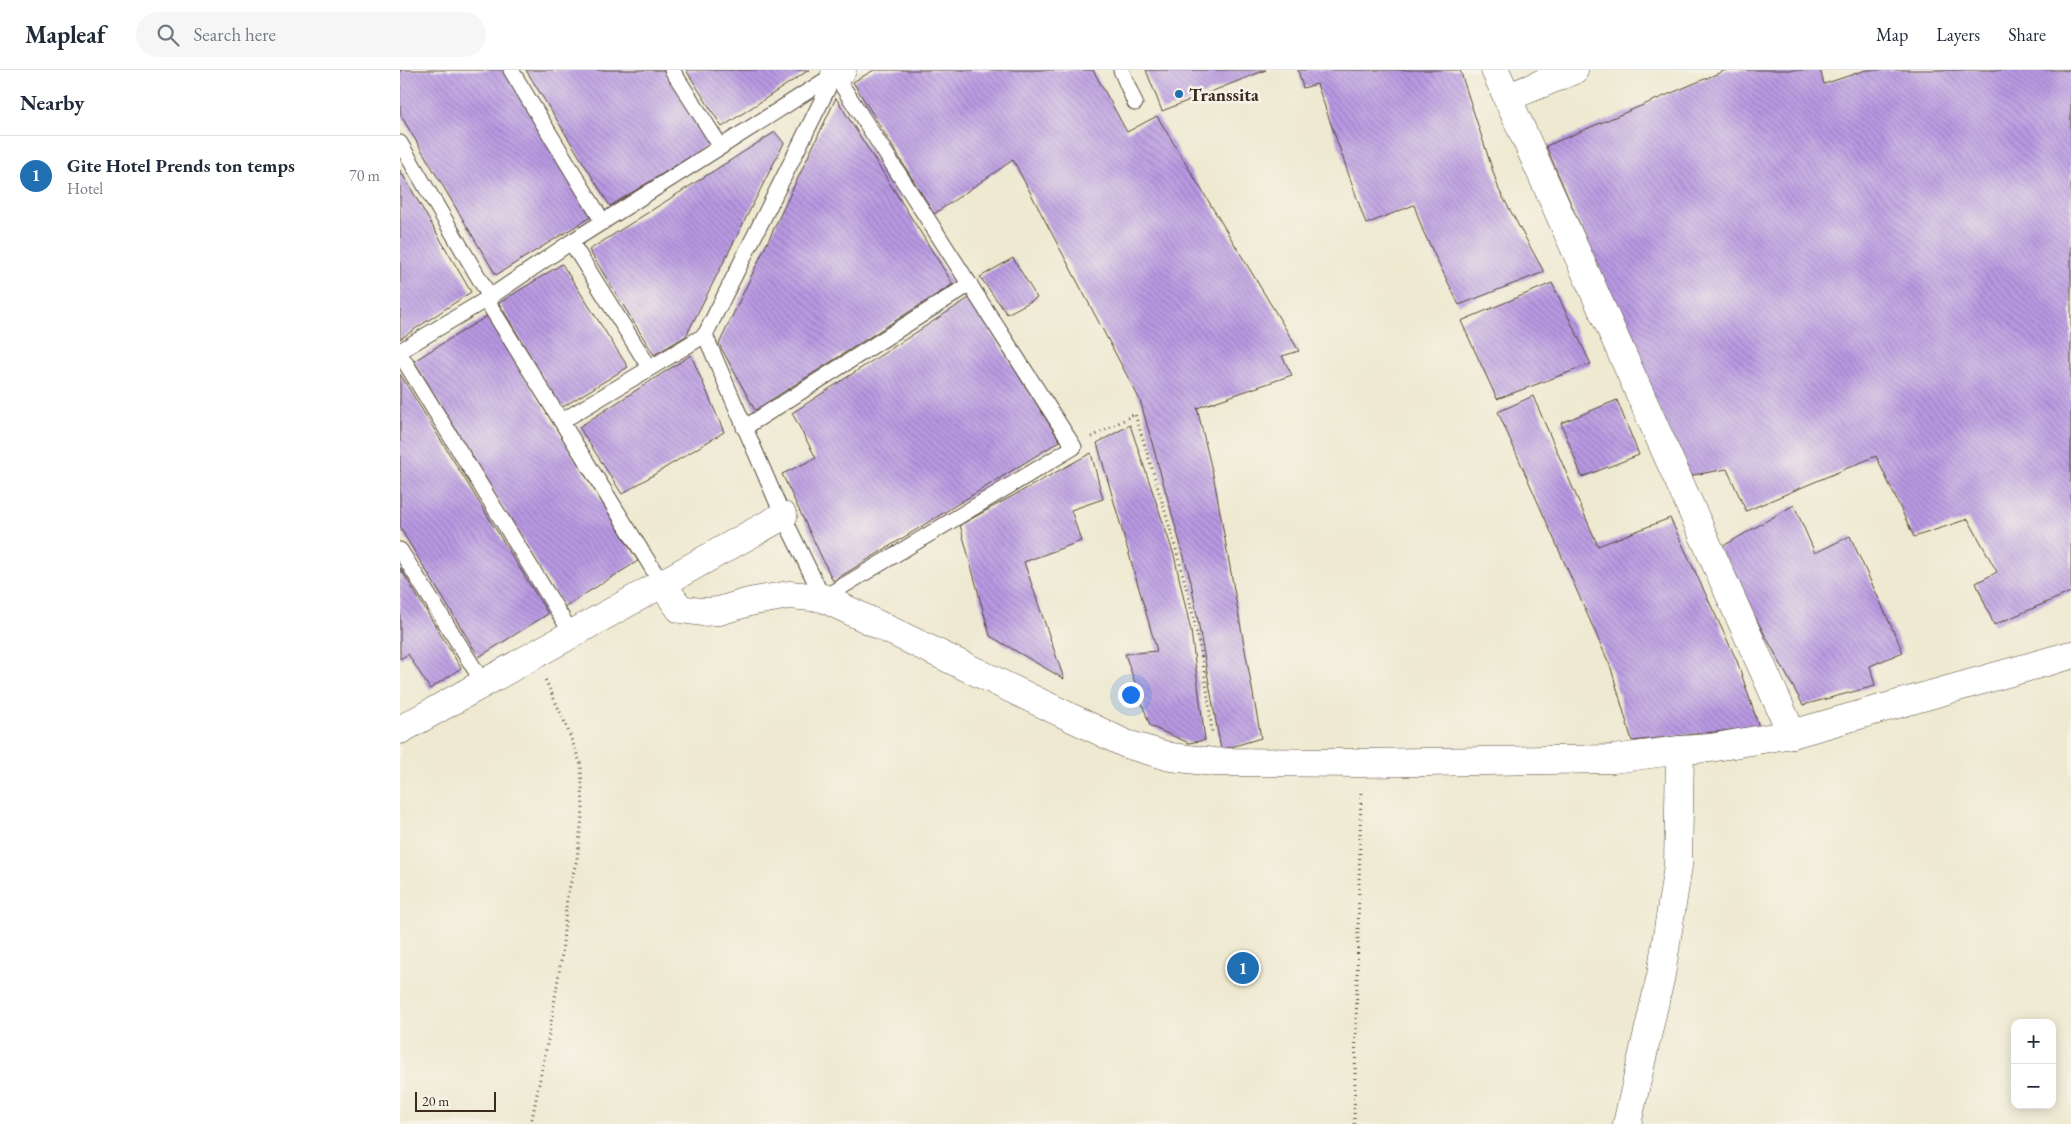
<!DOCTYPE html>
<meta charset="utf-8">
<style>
:root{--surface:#fff;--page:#f6f6f7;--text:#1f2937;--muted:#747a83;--line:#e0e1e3;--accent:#1f6fb2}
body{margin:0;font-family:"EB Garamond",serif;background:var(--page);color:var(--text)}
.controls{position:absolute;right:15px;bottom:15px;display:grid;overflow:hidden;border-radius:10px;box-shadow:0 2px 12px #0003}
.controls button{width:45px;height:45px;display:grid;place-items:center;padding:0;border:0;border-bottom:1px solid var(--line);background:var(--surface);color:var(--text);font:25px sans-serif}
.scale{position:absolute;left:15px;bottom:12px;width:81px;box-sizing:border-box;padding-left:5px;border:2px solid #3b2a1e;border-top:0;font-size:14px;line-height:18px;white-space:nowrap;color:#3b2a1e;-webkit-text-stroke:4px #f7f3e8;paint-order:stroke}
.you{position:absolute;left:730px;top:624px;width:18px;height:18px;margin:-12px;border:4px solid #fff;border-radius:50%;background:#1a73e8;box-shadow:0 0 0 8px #1a73e833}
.badge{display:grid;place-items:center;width:32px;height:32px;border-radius:50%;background:var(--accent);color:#fff;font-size:16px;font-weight:700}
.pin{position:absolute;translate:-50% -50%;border:2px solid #fff;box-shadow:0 1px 5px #0006}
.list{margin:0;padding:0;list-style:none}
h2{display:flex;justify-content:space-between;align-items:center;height:65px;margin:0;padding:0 20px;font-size:21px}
h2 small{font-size:16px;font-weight:400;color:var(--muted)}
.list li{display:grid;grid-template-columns:32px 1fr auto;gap:15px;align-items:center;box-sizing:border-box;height:80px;padding:0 20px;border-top:1px solid var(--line)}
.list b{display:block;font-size:19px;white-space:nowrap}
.list p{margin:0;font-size:16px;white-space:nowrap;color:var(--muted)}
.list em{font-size:16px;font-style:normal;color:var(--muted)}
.icon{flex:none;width:28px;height:28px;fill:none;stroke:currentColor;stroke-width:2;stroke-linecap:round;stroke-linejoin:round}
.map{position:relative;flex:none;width:1671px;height:1054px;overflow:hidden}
header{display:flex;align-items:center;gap:30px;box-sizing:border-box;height:70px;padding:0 25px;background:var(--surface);border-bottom:1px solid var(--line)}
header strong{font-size:24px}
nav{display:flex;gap:28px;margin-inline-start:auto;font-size:18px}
.search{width:350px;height:45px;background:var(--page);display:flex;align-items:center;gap:12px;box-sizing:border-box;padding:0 18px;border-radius:28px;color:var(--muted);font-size:19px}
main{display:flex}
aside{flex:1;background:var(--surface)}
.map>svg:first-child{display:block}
.building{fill:url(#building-back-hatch)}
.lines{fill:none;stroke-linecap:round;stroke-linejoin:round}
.lane-casing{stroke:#564739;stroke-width:17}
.street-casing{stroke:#564739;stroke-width:29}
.path{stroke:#564739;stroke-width:3;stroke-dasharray:1 4;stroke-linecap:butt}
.lane{stroke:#fff;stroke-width:15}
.street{stroke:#fff;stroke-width:28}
.poi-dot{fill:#1f6fb2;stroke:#f7f3e8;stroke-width:2}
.labels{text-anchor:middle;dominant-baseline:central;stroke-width:5;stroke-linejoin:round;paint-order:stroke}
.poi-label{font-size:18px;font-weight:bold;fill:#3b2a1e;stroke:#f7f3e8;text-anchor:start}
</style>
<header>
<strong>Mapleaf</strong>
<div class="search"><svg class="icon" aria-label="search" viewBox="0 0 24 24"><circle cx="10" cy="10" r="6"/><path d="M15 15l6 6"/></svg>Search here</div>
<nav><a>Map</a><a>Layers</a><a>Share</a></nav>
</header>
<main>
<aside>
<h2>Nearby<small></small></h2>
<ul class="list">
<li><span class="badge">1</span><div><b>Gite Hotel Prends ton temps</b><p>Hotel</p></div><em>70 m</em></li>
</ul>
</aside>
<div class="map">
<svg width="1671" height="1054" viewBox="0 0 1671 1054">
<defs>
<pattern id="building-back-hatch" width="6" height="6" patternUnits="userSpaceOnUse" patternTransform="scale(1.25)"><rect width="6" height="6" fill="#b899e3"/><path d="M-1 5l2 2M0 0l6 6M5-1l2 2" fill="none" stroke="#977db7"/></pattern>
</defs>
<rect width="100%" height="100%" fill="#f7f3e8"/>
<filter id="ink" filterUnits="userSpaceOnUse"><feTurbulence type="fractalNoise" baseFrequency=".02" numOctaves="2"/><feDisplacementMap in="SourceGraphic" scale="10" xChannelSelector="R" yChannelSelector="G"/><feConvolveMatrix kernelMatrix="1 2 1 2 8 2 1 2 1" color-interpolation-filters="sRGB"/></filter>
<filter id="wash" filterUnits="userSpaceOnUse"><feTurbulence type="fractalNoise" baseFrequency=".0096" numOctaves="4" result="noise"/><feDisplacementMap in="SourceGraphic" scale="20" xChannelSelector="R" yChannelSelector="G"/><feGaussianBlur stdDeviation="1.12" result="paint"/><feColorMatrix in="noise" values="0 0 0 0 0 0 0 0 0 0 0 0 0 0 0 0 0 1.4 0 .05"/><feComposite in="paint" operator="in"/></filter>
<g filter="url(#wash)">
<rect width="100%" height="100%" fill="#eee9d0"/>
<g id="blocks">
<!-- building -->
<g class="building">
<polygon points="0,0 104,0 194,145 96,205 0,44"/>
<polygon points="126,0 264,0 311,74 210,136"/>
<polygon points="286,0 409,0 322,57"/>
<polygon points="474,0 693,0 727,62 757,46 899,281 882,286 892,305 797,338 814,409 861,668 821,680 791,512 740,330 613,90 534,144 453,12"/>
<polygon points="746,0 866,0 762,41"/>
<polygon points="898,0 1060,0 1099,120 1144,202 1059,235 1023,161 1014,135 966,154 917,14 903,18"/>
<polygon points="1326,0 1420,0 1424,14 1466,0 1671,0 1671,522 1594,555 1576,513 1597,502 1568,449 1514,467 1476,386 1346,441 1327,399 1288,406 1146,76"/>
<polygon points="436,28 553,214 355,340 319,274"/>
<polygon points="375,62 384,73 286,266 254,285 189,180"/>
<polygon points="0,100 71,222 0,269"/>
<polygon points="613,188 637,228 607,244 580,207"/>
<polygon points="162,194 228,297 161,338 99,233"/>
<polygon points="1152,213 1191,294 1097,329 1061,251"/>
<polygon points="569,228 660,371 433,511 382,404 416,388 392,343"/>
<polygon points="87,246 238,491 164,537 14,291"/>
<polygon points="291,285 324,362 222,424 179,357"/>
<polygon points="0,304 148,544 79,587 0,458"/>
<polygon points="1133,326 1198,476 1270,448 1337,591 1359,657 1232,671 1211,598 1098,342"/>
<polygon points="1217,330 1239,385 1182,407 1161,353"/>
<polygon points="730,355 774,485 791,561 805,670 789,673 750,656 725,584 757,581 697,373"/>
<polygon points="691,383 703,429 671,440 681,471 624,492 664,609 590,566 560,455"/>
<polygon points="1394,435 1415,483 1450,466 1503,582 1470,596 1475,616 1403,635 1318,479"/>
<polygon points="0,498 61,598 30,619 8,584 0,589"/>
</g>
</g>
</g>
<g filter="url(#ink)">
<use href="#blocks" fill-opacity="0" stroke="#564739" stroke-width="1"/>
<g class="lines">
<defs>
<g id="lane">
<polyline points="111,0 203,152"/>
<polyline points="272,0 321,77"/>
<polyline points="432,0 674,377 423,528 383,446 305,265 435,4"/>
<polyline points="721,0 735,33"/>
<polyline points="0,73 90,227 90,236 262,514"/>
<polyline points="171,172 249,297"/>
<polyline points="0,281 90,227 171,172 435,4"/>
<polyline points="0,284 172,564"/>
<polyline points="162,351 305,265"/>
<polyline points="344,358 570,214"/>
<polyline points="0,480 84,614"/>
</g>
<g id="street">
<polyline points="1095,0 1392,664"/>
<polyline points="435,4 442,0"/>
<polyline points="1107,28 1174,0"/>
<polyline points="262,514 280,539 302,542 319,541 349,532 389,525 423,528 726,674 771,687 814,692 962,693 1213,689 1280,680 1310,678 1392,664 1671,585"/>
<polyline points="0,660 383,446"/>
<polyline points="1227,1054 1261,905 1278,796 1280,680"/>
</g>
</defs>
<!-- lane casing -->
<use href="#lane" class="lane-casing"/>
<!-- street casing -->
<use href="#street" class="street-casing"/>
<!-- path -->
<g class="path">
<path d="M692,367L735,344C767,448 803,554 812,664"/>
<polyline points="131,1054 150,959 162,884 167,827 177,789 183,739 181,695 166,655 145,609"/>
<polyline points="954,1054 961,721"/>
</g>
<!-- lane -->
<use href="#lane" class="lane"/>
<!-- street -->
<use href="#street" class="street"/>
</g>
</g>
<!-- markers -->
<circle class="poi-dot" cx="779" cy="24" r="5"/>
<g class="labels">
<!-- poi labels -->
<g class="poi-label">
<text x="789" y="24">Transsita</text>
</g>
</g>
</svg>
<div class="controls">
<button>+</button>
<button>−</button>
</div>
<div class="scale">20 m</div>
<div class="you"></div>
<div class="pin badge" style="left:843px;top:898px">1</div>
</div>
</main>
